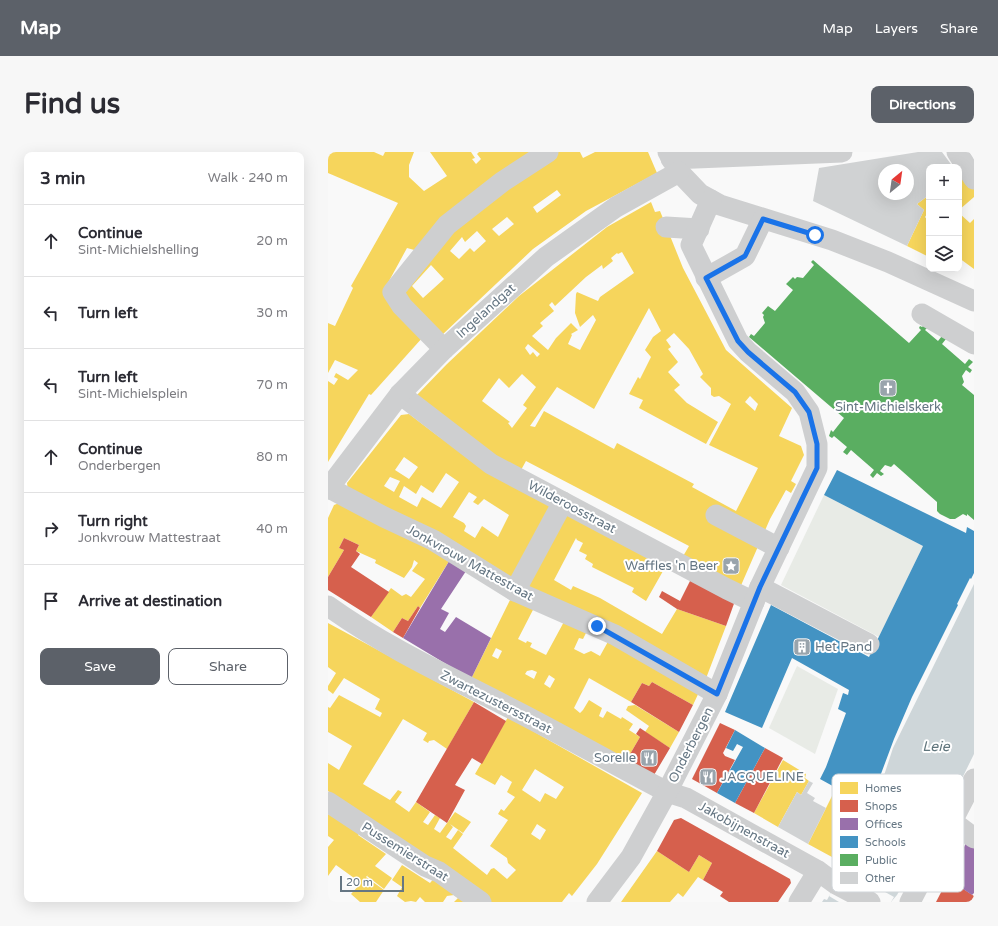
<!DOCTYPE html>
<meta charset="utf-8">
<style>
:root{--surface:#fff;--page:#f7f7f7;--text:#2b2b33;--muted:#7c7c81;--line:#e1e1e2;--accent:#5c6169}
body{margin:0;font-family:"Varela Round",sans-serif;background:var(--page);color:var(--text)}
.controls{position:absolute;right:12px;top:12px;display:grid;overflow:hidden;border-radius:8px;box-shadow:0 4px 16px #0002}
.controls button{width:36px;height:36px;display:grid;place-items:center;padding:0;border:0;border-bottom:1px solid var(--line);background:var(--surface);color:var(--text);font:20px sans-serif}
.compass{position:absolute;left:550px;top:12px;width:36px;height:36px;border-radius:50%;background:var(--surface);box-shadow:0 4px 16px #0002;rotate:29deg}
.scale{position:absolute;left:12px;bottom:10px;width:64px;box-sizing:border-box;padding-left:4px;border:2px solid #657683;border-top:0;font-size:11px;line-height:14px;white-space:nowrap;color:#657683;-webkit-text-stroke:3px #fff;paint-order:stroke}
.stop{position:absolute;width:12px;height:12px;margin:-9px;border:3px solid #1a73e8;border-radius:50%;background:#fff}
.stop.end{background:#1a73e8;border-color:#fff;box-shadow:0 1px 4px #0008}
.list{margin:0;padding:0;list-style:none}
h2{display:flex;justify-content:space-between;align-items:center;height:52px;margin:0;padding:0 16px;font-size:17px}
h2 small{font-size:13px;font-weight:400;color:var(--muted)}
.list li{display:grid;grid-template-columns:26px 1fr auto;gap:12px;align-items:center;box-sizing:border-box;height:72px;padding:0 16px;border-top:1px solid var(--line)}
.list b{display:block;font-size:15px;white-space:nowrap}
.list p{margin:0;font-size:13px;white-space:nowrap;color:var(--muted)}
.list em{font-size:13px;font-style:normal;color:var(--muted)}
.actions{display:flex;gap:8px;padding:12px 16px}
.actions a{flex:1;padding:9px 0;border:1px solid var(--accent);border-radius:8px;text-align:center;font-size:14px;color:var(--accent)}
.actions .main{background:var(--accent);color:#fff}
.icon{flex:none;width:22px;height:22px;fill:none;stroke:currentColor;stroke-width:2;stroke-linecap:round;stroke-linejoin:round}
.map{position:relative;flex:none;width:646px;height:750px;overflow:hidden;border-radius:8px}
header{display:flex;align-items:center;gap:24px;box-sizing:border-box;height:56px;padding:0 20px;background:var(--accent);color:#fff}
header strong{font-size:19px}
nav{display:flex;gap:22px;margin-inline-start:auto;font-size:14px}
.intro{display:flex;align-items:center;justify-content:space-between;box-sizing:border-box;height:96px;padding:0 24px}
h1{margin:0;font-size:28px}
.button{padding:10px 18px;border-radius:8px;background:var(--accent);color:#fff;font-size:14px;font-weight:700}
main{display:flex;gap:24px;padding:0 24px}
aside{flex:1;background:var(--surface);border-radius:8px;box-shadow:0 4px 16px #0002}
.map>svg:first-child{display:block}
.green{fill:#e8ebe6}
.water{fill:#ced6d9}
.pier{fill:#f9f9f9}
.homes{fill:#f6d55c;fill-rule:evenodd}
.shops{fill:#d6604d}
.offices{fill:#9970ab}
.schools{fill:#4393c3}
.public{fill:#5aae61}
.building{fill:#d0d2d3;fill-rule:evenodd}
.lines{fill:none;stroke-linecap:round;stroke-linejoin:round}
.minor{stroke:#cecfd0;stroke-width:21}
.route{stroke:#1a73e8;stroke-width:5}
.labels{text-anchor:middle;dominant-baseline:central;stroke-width:4;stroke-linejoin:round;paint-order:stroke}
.street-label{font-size:13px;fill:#657683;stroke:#fff}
.poi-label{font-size:13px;fill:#657683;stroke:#fff;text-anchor:end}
.water-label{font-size:14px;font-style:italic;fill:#60757c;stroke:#fff}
.key{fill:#fff;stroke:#d1d6da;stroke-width:1}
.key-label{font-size:11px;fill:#657683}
</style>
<header>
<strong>Map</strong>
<nav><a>Map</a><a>Layers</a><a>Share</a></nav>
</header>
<div class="intro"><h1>Find us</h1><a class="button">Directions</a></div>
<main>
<aside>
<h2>3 min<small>Walk · 240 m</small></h2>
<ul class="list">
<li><svg class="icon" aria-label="ahead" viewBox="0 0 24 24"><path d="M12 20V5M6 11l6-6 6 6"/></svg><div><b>Continue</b><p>Sint-Michielshelling</p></div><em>20 m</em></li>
<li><svg class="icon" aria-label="left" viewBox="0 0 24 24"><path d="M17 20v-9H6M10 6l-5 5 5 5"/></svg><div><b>Turn left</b></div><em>30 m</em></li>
<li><svg class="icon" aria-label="left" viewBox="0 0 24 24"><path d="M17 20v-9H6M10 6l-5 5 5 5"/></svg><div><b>Turn left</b><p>Sint-Michielsplein</p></div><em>70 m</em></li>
<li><svg class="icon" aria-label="ahead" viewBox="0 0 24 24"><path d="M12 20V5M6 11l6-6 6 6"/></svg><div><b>Continue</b><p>Onderbergen</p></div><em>80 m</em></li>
<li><svg class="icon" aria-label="right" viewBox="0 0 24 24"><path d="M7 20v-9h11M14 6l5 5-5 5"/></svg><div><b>Turn right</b><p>Jonkvrouw Mattestraat</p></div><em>40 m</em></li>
<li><svg class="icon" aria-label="arrive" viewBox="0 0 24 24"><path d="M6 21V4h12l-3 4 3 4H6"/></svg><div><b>Arrive at destination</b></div></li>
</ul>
<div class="actions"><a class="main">Save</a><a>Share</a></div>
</aside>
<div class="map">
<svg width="646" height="750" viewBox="0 0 646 750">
<rect width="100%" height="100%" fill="#f9f9f9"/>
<!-- green -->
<g class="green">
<polygon points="496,343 595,394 551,485 453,433"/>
<polygon points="469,514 510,537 487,602 441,576"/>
</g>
<!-- water -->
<polygon class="water" points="646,432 646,602 618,659 569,743 563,750 494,750 496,747 499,748 532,687 545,657 565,596"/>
<!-- pier -->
<polygon class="pier" points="516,717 566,745 563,750 511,750 501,744"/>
<!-- homes -->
<g class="homes">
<polygon points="0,0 46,0 55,4 57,0 86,0 81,13 81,25 96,39 119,24 102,0 143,0 147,6 144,7 148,12 153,7 149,2 151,0 208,0 90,99 79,96 55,140 95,185 43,243 41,242 0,310 0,229 6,233 10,227 6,225 8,221 20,228 30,218 7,208 0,221 0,171 7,174 25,136 23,134 70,51 0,21"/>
<path d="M229,0H252L255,6L267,0H320L329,21L258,59L205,97L113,184L72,140L124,74ZM229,38L233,43L209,61L205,55ZM179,65L186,72L171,84L164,77ZM149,79L158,89L146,100L142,96L131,107L122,99L134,85L137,90ZM103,113L116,127L95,146L84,134Z"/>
<polygon points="631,22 646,37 646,45 631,58"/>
<polygon points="601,43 601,59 597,65 601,70 601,105 579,94 596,58 589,52"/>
<path d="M323,50L327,60L332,59L355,116L398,198L464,256L451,284L473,294L476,303L463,329L468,332L463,341L458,338L442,367L411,438L354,406L361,394L198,309L193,318L177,313L87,245L119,212L191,144L279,75ZM294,100L306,121L272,145L270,149L249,140L248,142L247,161L252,175L265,163L268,168L252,198L240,192L244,183L243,182L250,178L243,171L228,186L220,198L204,184L215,174L212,171L226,159L221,153L224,150L227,154L258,125L274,113L275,117L285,109L283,106L289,101L290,102ZM321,156L333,179L325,185L317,198L323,205L312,227L310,225L301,242L315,248L311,256L378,292L390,270L359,251L346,238L352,233L340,220L350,210L340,197L343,195L338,188L346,181L361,197L375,222L372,225L383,236V243L386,245L391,244L403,252L381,293L430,316L408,359L364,335L366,332L289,291L286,297L216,259L207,275L202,274L229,235L266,257ZM200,192L212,202L209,205L205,200L202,203L197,196ZM194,222L208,235L195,253L199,256L184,276L180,271L182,270L154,249L171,226L181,236ZM422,244L430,252L427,259L417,250Z"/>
<polygon points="631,61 642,71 646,67 646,117 631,106"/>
<path d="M81,262L110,284L225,356L184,428L20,339L19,331L73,263ZM76,305L90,315L81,327L67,318ZM118,321L131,330L113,356L94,345L89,355L71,345L76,334L88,342L93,333L105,341ZM62,325L72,329L66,340L56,334ZM141,340L149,345L145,350L150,353L156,347L181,363L170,385L154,374L147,386L136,379L138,374L136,371L125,365Z"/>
<polygon points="14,350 123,406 92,456 90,454 80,469 74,466 65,480 43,465 63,436 74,444 78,442 83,445 97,427 84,419 90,411 86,408 84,415 76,426 47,411 48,408 28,399 31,393 16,386 11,396 16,398 0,425 0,366 6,353"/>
<polygon points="236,359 339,412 318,449 304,440 306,436 264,415 265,412 257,407 259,403 251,399 255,391 249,388 248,386 226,428 243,438 245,434 272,446 334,482 349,457 398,474 377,529 198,437"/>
<path d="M185,442L208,452L190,487L198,491L199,489L204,491L202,495L218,503L238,466L260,477L255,487L251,486L246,497L256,502L263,499L272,504L282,486L372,538L365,553L324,530L321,534L314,531L303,550L261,526L246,556L252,561L255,558L261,548L274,556L271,564L275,566L279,559L293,567L294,565L305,572L301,578L312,585L298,609L143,527ZM168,496L174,499L170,507L164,504ZM204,518L209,520L206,527L197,522L199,519ZM221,523L227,527L222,536L216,532Z"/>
<path d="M0,471L146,550L119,597L106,588L101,589L100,591L95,588L99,581L75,567L35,632L62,648L70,638L74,640L67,650L81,660L88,650L102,660L95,670L100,673L107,663L112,666L106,677L112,681L127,660L143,670L135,681L122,672L125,675L118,685L123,688L130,678L135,682L125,696L159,723L163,717L166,716L179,727L188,718L180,711L179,706L162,694L180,668L170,662L173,657L176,659L187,645L179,640L184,630L173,623L167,633L147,622L180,565L314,641L269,712L244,744L241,741L234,750H160L0,639V611L11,618L24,594L0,580V555L2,556L11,543L52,565L54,561L47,557L52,547L16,526L5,542L0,538V534L8,521L0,515ZM207,617L236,635L228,647L217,641L212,650L194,638ZM209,672L218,678L212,688L203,682Z"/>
<polygon points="307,553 351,580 342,596 317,580 321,574 298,558 300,554"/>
<polygon points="455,608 478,622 477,626 481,629 473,643 469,640 450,675 426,661"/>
<polygon points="508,636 517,641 506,661 533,677 515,711 480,692"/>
<polygon points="0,662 31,681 30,683 58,702 47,714 64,726 56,737 39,724 46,716 38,725 56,738 48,750 32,750 23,742 33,731 8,713 0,724 0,695 6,688 0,684"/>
<polygon points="329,699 361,720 371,703 384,711 375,728 370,725 355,745 350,741 342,750 293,750"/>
<polygon points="74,713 102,731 108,724 145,750 126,750 130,746 126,743 119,744 115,750 97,750 92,745 88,750 83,749 77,750 69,744 74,735 64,728"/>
</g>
<!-- shops -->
<g class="shops">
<polygon points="16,386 31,393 28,399 32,402 23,415 61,440 43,465 0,438 0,425 16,398 11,396"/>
<polygon points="364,425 408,446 398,474 349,457 331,445 334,439 352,449"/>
<polygon points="90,454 92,456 75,486 65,480 74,466 80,469"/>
<polygon points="324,530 365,553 351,580 303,550 314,531 321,534"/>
<polygon points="146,550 178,569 154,612 144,606 127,633 137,638 119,671 88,650"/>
<polygon points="392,571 407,578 395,601 397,604 407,608 389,641 364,627"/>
<polygon points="312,576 342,596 326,623 298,609 312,585 308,582"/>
<polygon points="437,596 455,606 426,661 407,651"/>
<polygon points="353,666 462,727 463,731 450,750 401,750 392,744 395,740 375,728 384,711 371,703 361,720 329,699 346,668"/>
<polygon points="620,727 646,744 646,750 608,750"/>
</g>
<!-- offices -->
<g class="offices">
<polygon points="123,406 140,416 113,457 121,461 112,477 117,480 128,465 163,486 143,527 75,486"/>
<polygon points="639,689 646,694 646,741 644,743 620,727"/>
</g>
<!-- schools -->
<g class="schools">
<polygon points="509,318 638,381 639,375 646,379 646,421 643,427 642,426 629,452 630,453 584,545 566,587 541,654 492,627 498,615 518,561 510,557 515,541 520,543 521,538 464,506 434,576 397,560 443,453 541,505 595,394 496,343"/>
<polygon points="407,578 437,596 407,651 389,641 415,595 409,592 405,599 398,596"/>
</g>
<!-- public -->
<polygon class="public" points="485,108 581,191 593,178 591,176 592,174 594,175 596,173 599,176 597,178 610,189 614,184 618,187 614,192 637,212 641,207 645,210 640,215 644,218 642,221 638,218 634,224 636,230 634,233 646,243 646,368 639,362 639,364 635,362 627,367 622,367 612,362 609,359 609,350 566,312 563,315 557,313 552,319 556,322 553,324 549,321 545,326 542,323 546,318 523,298 519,303 515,300 519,295 506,284 504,286 501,284 503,278 505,280 516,266 421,185 423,182 426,184 437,171 435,165 436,163 434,161 440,154 447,159 465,138 458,132 465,125 467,127 469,125 475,126 486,113 483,110"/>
<!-- building -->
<g class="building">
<path d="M590,0H614L625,15H601V43L589,52L596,58L579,94L485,49L491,16ZM556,18H580V42H556Z"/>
<polygon points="481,629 485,631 479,641 487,646 485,649 498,656 480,692 450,675 469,640 473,643"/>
</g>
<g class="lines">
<!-- minor -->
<g class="minor">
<polyline points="340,0 351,20 372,42 392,53 504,88 560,110 646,149"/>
<polyline points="629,0 646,27"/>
<polyline points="343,7 514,0"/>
<polyline points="338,75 371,77"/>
<polyline points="378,126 417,104 435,67"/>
<polyline points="594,162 646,192"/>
<polyline points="116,197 74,154 65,140 119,73 174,30 220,0"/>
<polyline points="72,242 163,312 399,437 426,450"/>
<polyline points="1,336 56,365 105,388 187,439 287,483 389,542"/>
<polyline points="0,337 72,242 116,197 218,105 288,55 351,20"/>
<polyline points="388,363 451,396"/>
<polyline points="432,435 541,492"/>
<polyline points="187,439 235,350"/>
<path d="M0,454C57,495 122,525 184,557C237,584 287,613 339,640L358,646L490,719L508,732L542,750"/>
<polyline points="0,650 97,714 111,720 153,750"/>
<polyline points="625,670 646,686"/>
<polyline points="269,750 303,705 339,640 389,542 432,435 489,316 489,292 481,260 467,240 420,200 410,189 363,93 383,48"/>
<polyline points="471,750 490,719"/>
<polyline points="582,750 646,627"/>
</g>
</g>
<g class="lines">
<!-- route -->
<polyline class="route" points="269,474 389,542 432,435 489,316 489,292 481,260 467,240 420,200 410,189 378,126 417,104 435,67 487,83"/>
</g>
<!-- icons -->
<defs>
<symbol id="church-square" viewBox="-11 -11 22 22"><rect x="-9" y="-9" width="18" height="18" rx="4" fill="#99a4ac" stroke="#fff"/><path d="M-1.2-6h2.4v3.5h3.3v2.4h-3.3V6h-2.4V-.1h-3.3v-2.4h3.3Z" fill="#fff"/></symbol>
<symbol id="sight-square" viewBox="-11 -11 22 22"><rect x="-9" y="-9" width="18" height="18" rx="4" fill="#99a4ac" stroke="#fff"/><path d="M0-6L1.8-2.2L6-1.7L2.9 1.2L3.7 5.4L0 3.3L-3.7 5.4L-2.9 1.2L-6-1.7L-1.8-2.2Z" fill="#fff"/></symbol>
<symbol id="building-square" viewBox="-11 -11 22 22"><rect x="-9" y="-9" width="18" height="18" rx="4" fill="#99a4ac" stroke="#fff"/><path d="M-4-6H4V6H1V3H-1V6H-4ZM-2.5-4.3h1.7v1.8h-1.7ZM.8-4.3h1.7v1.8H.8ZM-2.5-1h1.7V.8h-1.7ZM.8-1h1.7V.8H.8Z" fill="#fff"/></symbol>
<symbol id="restaurant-square" viewBox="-11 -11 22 22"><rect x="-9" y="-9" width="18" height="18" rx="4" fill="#99a4ac" stroke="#fff"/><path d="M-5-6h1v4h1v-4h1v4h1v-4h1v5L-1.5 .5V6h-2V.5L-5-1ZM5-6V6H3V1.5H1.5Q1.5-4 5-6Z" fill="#fff"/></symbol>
</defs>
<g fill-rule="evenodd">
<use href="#church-square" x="550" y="226" width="20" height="20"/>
<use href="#sight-square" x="393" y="404" width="20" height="20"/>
<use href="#building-square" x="464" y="485" width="20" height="20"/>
<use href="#restaurant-square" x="311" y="596" width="20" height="20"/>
<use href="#restaurant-square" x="370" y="615" width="20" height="20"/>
</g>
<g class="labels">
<!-- street labels -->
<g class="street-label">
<text transform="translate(158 159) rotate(-42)">Ingelandgat</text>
<text transform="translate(244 355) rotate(28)">Wilderoosstraat</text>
<text transform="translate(142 411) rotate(29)">Jonkvrouw Mattestraat</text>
<text transform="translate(168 550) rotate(27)">Zwartezustersstraat</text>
<text transform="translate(363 593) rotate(-63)">Onderbergen</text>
<text transform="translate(416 678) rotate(29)">Jakobijnenstraat</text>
<text transform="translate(77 700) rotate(32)">Pussemierstraat</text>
</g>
<!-- poi labels -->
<g class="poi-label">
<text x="560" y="255" text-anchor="middle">Sint-Michielskerk</text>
<text x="390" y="414">Waffles 'n Beer</text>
<text x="487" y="495" text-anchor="start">Het Pand</text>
<text x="308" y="606">Sorelle</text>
<text x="393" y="625" text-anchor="start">JACQUELINE</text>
</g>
<!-- water labels -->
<g class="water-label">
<text x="608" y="594">Leie</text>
</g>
</g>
<!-- legend -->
<rect x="504" y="622" width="132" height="118" rx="6" class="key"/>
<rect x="512" y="630" width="18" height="12" fill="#f6d55c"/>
<rect x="512" y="648" width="18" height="12" fill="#d6604d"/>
<rect x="512" y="666" width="18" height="12" fill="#9970ab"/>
<rect x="512" y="684" width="18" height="12" fill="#4393c3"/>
<rect x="512" y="702" width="18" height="12" fill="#5aae61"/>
<rect x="512" y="720" width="18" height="12" fill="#d0d2d3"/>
<g class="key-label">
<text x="537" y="640">Homes</text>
<text x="537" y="658">Shops</text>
<text x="537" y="676">Offices</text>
<text x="537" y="694">Schools</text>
<text x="537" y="712">Public</text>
<text x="537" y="730">Other</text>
</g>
</svg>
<div class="controls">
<button>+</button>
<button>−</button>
<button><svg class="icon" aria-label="layers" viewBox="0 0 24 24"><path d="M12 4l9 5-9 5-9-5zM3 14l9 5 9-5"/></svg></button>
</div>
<svg class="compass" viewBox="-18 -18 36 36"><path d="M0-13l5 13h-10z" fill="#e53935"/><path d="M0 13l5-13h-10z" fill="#7c7c81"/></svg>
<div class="scale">20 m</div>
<div class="stop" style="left:487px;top:83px"></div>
<div class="stop end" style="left:269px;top:474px"></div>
</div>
</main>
